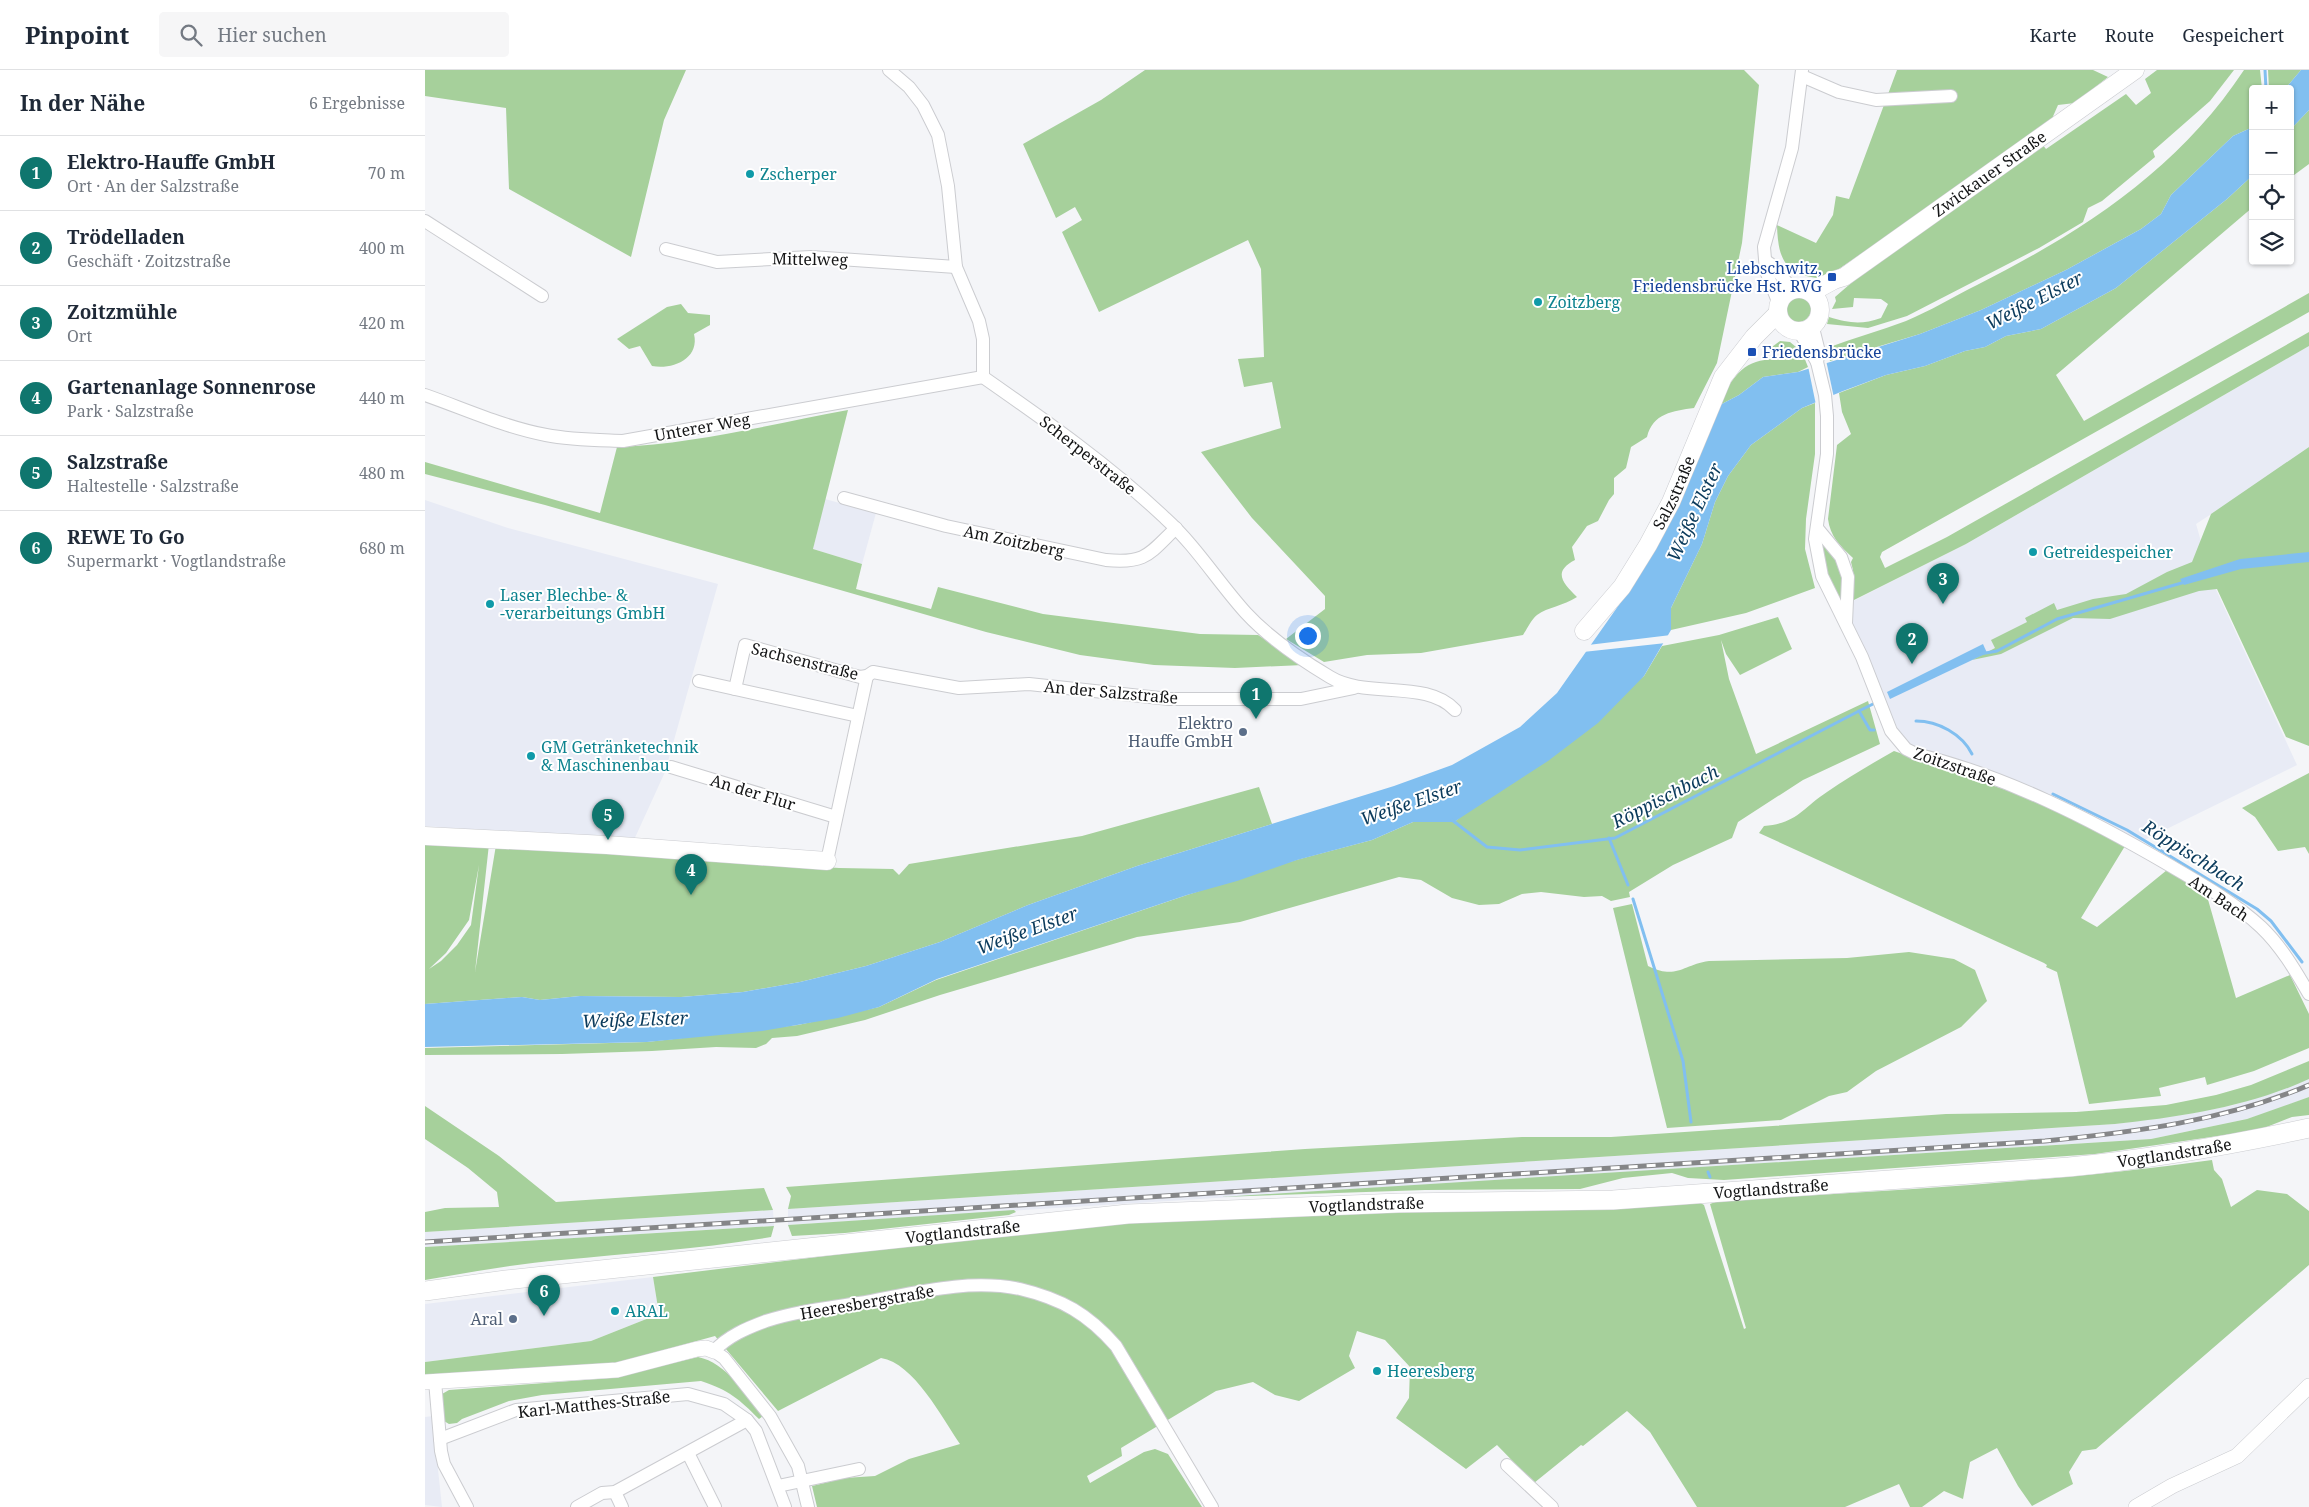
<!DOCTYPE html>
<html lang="de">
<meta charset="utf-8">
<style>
:root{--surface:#fff;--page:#f6f6f7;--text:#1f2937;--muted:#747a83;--line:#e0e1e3;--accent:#0f766e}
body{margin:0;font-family:"Noto Serif",serif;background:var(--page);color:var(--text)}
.controls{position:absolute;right:15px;top:15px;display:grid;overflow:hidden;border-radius:5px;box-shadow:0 1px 4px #0004}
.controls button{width:45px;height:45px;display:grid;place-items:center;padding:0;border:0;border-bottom:1px solid var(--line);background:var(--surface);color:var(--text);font:25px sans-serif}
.you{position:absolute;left:882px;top:565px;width:18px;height:18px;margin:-12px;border:4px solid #fff;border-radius:50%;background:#1a73e8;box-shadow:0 0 0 8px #1a73e833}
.badge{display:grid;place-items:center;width:32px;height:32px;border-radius:50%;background:var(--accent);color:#fff;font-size:16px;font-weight:700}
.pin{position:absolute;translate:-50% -41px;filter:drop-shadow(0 1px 2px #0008)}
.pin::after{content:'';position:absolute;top:26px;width:18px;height:15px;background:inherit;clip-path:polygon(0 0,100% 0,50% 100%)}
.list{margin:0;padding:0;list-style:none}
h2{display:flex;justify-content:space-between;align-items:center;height:65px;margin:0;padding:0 20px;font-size:21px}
h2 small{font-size:16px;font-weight:400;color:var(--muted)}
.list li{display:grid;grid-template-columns:32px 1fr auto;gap:15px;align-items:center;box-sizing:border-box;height:75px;padding:0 20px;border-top:1px solid var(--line)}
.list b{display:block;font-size:19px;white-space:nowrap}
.list p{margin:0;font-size:16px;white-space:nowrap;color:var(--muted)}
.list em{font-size:16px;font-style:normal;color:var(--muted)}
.icon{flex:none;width:28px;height:28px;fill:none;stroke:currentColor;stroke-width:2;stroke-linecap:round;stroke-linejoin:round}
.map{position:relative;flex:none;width:1884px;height:1437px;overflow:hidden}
header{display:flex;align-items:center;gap:30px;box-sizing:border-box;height:70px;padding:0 25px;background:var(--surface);border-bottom:1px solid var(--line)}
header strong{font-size:24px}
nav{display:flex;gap:28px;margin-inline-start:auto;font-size:18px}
.search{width:350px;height:45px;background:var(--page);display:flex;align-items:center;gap:12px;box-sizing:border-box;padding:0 18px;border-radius:5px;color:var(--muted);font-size:19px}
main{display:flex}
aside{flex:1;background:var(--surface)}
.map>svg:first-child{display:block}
.built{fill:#e8ebf5}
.green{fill:#a6d09b;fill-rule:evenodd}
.water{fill:#81bff0}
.pier{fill:#f4f5f8}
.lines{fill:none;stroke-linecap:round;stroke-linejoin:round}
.stream{stroke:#81bff0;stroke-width:3}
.minor-casing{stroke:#cbccd0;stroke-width:14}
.tertiary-casing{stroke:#cbccd0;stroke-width:16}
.secondary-casing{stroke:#cbccd0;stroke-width:19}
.primary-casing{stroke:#cbccd0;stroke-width:20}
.minor{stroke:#fff;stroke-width:12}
.tertiary{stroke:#fff;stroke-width:15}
.secondary{stroke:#fff;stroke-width:18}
.primary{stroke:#fff;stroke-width:19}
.rail-casing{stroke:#858688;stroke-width:5}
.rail{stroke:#fff;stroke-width:3;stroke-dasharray:9;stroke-linecap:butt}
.culture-dot{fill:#0f9aa8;stroke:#fff;stroke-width:2}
.transit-dot{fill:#1a4fb4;stroke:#fff;stroke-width:2}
.service-dot{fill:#5c6f8a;stroke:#fff;stroke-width:2}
.labels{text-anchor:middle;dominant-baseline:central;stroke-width:4;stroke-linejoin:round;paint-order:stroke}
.culture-label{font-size:16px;fill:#0d838f;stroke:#fff;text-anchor:start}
.street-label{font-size:16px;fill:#141516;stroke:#fff}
.transit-label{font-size:16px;fill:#164399;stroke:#fff;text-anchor:end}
.service-label{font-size:16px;fill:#4e5e75;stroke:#fff;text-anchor:end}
.water-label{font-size:18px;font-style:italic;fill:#0b3b5c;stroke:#fff}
</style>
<header>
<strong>Pinpoint</strong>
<div class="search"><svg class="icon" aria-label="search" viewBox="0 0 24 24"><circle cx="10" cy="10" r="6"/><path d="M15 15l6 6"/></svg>Hier suchen</div>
<nav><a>Karte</a><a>Route</a><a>Gespeichert</a></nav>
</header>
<main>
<aside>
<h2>In der Nähe<small>6 Ergebnisse</small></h2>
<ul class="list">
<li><span class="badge">1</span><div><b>Elektro-Hauffe GmbH</b><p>Ort · An der Salzstraße</p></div><em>70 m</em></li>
<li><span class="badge">2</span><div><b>Trödelladen</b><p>Geschäft · Zoitzstraße</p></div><em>400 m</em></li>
<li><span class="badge">3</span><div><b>Zoitzmühle</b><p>Ort</p></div><em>420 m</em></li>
<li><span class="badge">4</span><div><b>Gartenanlage Sonnenrose</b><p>Park · Salzstraße</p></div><em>440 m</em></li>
<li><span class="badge">5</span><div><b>Salzstraße</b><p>Haltestelle · Salzstraße</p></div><em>480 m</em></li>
<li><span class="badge">6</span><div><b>REWE To Go</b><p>Supermarkt · Vogtlandstraße</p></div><em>680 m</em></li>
</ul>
</aside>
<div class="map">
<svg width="1884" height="1437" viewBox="0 0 1884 1437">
<rect width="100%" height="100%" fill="#f4f5f8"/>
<!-- built -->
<g class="built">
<polygon points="1884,276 1884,377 1846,405 1771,454 1788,513 1872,695 1713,773 1482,673 1464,645 1421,553 1424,533 1541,474"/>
<polygon points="400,429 451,443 437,494 388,479"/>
<polygon points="0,430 83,458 293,514 240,702 208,772 0,756"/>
<polygon points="1884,1009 1884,1027 1858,1037 1822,1049 1726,1069 363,1155 363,1139 1690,1054 1763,1044 1809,1035"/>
<polygon points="348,1140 349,1156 0,1177 0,1162"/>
<polygon points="228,1207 234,1244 166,1271 0,1292 0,1234"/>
<polygon points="8,1346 12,1390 17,1437 0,1435 0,1347"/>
</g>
<!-- green -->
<g class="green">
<polygon points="0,0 261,0 239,50 206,187 84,119 81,38 0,26"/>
<path d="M720,0H1319L1334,15L1317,173L1292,293L1269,338C1248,341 1228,343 1222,367L1206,377L1201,398L1189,408V424L1184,430L1173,451L1162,456L1147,477L1150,490C1127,502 1138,513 1152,527C1138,536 1123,537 1112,545C1106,550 1102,559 1098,565L996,583L942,585L899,592L861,569L900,539V526L827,448L776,382L856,358L847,312L819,317L813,289L839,287L836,199L823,170L674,242L637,162L657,150L650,137L631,148L598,74L676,30Z"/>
<path d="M1472,0H1668L1683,7L1650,33L1633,35L1626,51L1492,146L1399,209C1362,205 1353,193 1352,155L1391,173L1408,145L1411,126L1424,129Z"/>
<path d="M1732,0H1809L1785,31L1728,81L1730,87L1677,131L1663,138L1658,152L1614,178L1482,246L1443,258L1402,254L1404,247C1424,253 1436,255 1456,248L1463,234L1456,229L1429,228L1428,237L1407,239L1411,231L1410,227L1432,208L1617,74L1621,79L1701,24L1711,35L1726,23L1720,9Z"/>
<path d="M1819,0H1835L1837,19H1828V57L1808,66L1746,125L1736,144L1716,159L1641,200L1556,240L1495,264L1405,291L1402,278C1428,268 1455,261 1481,251C1505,241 1528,227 1552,215C1657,162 1753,100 1819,0Z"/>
<polygon points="1843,0 1876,0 1860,19 1844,19"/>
<polygon points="1884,40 1884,94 1865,108 1865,60"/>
<path d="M1828,105V137L1631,305L1659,351L1884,223V242L1457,482L1455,487L1460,498L1522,467L1884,262V276L1541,474L1427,531L1428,500L1426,492L1428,488C1415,476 1405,466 1403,449L1412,375L1426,364L1417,342L1414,323L1461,305L1500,296L1540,281L1560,277L1581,266L1616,259L1691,218L1802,129Z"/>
<circle cx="1373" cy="239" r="13"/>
<path d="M256,234L263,243L285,245V255L269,264C275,289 247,300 227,296L215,276L204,279L192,269L242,237Z"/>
<polygon points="1355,271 1365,272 1377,282 1340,282"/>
<path d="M1379,287L1383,297L1373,302L1338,307L1314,325L1293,336C1317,286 1329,290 1379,287Z"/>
<polygon points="1390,333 1390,384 1381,449 1380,479 1390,518 1321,543 1246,560 1246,538 1277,474 1290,432 1303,406 1326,375 1377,338"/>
<path d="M423,340L388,479L437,494L431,519L506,539L513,517L618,544L775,564L833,565L878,595L810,598L729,595L655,585L561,562L120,435L0,404V392L175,443L192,377C269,374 347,354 423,340Z"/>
<polygon points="1884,377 1884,676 1861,667 1792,519 1774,521 1685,549 1648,548 1576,584 1547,590 1570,578 1566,570 1602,552 1600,548 1629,533 1632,540 1668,529 1701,524 1742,502 1767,492 1786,444"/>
<path d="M1395,469C1415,497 1419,496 1416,531L1403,514Z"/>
<polygon points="1353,547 1367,579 1315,605 1301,584 1296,570 1304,609 1331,684 1443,631 1455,674 1378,710 1313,752 1307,768 1248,795 1204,822 1205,827 1186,831 1177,826 1159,827 1116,822 1097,824 1074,834 1054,835 1027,828 996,810 974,807 815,852 712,867 515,925 440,950 372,966 347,968 341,974 331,978 291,977 227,981 137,984 0,985 0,978 222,972 373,955 454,937 511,910 762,825 871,790 947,770 988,752 1029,752 1219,606 1237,576 1294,565"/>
<path d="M1469,681L1598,726L1661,755L1700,776L1656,848L1672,857L1742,800L1782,826L1811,928L1865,905L1884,944V978L1829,1001L1782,1015L1780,1007L1734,1018L1736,1026L1664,1034L1632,902L1621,897L1622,895L1619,893L1334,763L1339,756C1373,753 1376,739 1402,722C1424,707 1446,694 1469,681Z"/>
<polygon points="1884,703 1884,784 1880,777 1853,781 1830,747 1817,738"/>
<path d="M834,717L847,754L712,796L603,835L515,872L441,896L375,912L318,922L256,927L155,926L115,930L97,927L0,934V774H64L50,902L71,775L414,798L468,799L474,805L484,794L657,766ZM54,795L46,855L32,875L16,891L4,899L21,883L44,850Z"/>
<path d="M1207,834L1223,896C1252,910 1257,895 1284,891L1422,888L1484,882L1529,889L1550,900L1562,931L1536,957L1451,1001L1422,1022L1404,1026L1356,1050L1242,1058L1188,838Z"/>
<path d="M1884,991V1009C1823,1037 1756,1047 1690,1054L363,1139L366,1126L361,1117L880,1079L1097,1067H1186L1521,1044L1651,1042L1741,1035L1791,1025L1826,1015Z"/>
<polygon points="1884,1027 1884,1045 1867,1047 1834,1060 1670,1084 1299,1110 1263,1108 1247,1103 1198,1108 1155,1119 1000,1120 795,1127 1726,1069 1822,1049"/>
<polygon points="0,1036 74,1086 131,1132 339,1118 348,1140 0,1162 0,1142 20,1138 74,1137 72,1122 43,1098 0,1069"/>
<path d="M1787,1090L1789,1100L1797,1109L1806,1137L1832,1120L1862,1124L1884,1141V1195L1671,1379L1657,1381L1644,1402L1648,1414L1607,1436L1593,1416L1572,1378L1545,1392L1538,1429L1519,1421L1497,1437H1485L1474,1414L1420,1437H1272L1225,1362L1202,1341L1158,1376L1156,1375L1109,1413L1072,1375L1041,1399L971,1348L984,1328L985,1297L960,1270L932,1261L924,1286L930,1298L874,1331L850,1325L828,1312L791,1321L696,1378L697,1386L662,1406L665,1413L719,1382L730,1379L743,1384L777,1437H392L387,1416L420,1408L450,1406L484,1389L535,1374C517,1348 489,1293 456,1288L353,1341L290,1266L188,1294L0,1307V1292L166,1271L234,1244L228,1207L671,1153L1272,1131L1279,1135L1319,1259L1321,1258L1285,1134L1293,1131C1457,1121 1624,1113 1787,1090Z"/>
<polygon points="589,1140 591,1142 584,1145 420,1163 367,1166 363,1155"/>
<path d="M349,1156L346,1167C276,1179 206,1183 136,1190C91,1194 45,1202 0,1210V1177Z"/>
<path d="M273,1287C302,1293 320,1324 338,1346L334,1349C314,1329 304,1320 276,1311L117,1325L84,1331L37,1349L32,1353L24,1354L19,1351L17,1324L24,1320L186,1308Z"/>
</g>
<!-- water -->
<g class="water">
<polygon points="1876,0 1884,0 1884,40 1865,60 1865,19 1860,19"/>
<polygon points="1828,57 1828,105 1802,129 1691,218 1616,259 1581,266 1560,277 1540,281 1500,296 1461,305 1418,321 1377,338 1326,375 1303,406 1290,432 1277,474 1246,538 1246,560 1219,606 1173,653 1123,691 1029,752 988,752 947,770 872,790 812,811 762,825 512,909 454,937 413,948 337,961 222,972 0,977 0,934 97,927 115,930 155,926 256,927 318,922 375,912 441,896 515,872 603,835 712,796 969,716 1027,695 1095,657 1132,623 1210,512 1293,336 1314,325 1338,307 1373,302 1495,264 1556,240 1641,200 1716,159 1736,144 1746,125 1808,66"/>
<polygon points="1884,482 1884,492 1816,499 1759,515 1755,509 1815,489"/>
<polygon points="1558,574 1562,583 1465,629 1462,622"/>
</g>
<!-- pier -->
<g class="pier">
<polygon points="1401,290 1409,328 1391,335 1383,296"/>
<polygon points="1246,565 1241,573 1158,582 1163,575"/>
</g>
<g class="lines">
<!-- stream -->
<g class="stream">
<polyline points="1840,0 1841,19"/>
<polyline points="1555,584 1572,581 1632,549 1760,512"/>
<polyline points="1434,641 1452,632"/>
<path d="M1491,651C1513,651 1537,664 1547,684"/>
<polyline points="1628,724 1702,760 1832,839 1846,851 1877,892"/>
<polyline points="1027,750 1062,777 1095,780 1190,768 1434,641 1445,660 1449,660"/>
<polyline points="1184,768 1203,815"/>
<polyline points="1208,829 1258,991 1266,1052"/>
<polyline points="1283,1102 1285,1107"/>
</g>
<defs>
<g id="minor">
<path d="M464,0L484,17L498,35L513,65L523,116L531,197L554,251L558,269V307C621,351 684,395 740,448C771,476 793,512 821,543C845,569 875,589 905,607C941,629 1002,609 1030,640"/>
<polyline points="1377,6 1414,22 1451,30 1526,26"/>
<polyline points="0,151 117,226"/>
<polyline points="241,179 292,192 386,187 531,197"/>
<path d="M1341,191C1354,198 1357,211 1369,219"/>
<polyline points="1354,234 1341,201 1339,177 1367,78 1377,0"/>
<path d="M1389,255V262L1394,282L1392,292L1400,325L1402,346V384L1390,469L1397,506L1437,587L1466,661L1481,679L1491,684C1581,706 1665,749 1744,795C1775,813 1809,832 1836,857C1856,876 1870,900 1884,924"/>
<polyline points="1374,261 1392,292"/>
<path d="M0,325C40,339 79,357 121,365C146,370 172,370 198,371L558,307"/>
<path d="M419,428L521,456L681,490C721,494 724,484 751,458"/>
<polyline points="1392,458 1416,487 1423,507 1421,553"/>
<polyline points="274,611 433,646"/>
<polyline points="310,619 320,575 435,607 442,606 448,602 534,618 604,614 744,629 876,629 929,618"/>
<polyline points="246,697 411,747"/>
<polyline points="402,791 442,606"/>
<polyline points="10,1311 16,1381 19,1394 42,1437"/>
<polyline points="15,1369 91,1340 263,1324 299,1334 322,1350 331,1361 360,1437"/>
<polyline points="263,1383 290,1437"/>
<polyline points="1082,1395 1127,1437"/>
<polyline points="353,1416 434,1399"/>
<polyline points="190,1422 197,1437"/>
<polyline points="152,1437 177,1423 190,1422 322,1350"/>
<path d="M383,1437L373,1396L345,1346L299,1288L289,1281C303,1266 322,1258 341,1251C371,1241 403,1238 434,1233C486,1224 542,1208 595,1219C637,1229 663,1244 691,1276L787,1437"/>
</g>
<g id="tertiary">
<polyline points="0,1312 192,1300 272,1279 281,1278 289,1281"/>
<polyline points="1711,1437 1747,1416 1812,1386 1884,1316"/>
</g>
<g id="secondary">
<circle cx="1374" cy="240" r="21"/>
<path id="s1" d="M1387,222L1409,210L1419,207L1710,0"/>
<path id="s2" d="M1159,561L1197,517L1223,475L1246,432L1298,307L1329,267L1353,243"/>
<polyline points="0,766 182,775 402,791"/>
</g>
<g id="primary">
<path id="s3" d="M0,1221L81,1210L703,1144L974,1133L1188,1130L1644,1097C1725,1089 1805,1075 1884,1058"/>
</g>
</defs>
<!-- minor casing -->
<use href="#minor" class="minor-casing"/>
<!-- tertiary casing -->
<use href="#tertiary" class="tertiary-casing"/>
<!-- secondary casing -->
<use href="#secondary" class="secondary-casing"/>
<!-- primary casing -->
<use href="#primary" class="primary-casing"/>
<!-- minor -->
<use href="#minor" class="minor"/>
<!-- tertiary -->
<use href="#tertiary" class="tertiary"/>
<!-- secondary -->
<use href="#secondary" class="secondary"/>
<!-- primary -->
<use href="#primary" class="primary"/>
<defs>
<path id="rail" d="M0,1172L1620,1071C1710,1062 1800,1051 1884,1015"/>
</defs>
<!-- rail casing -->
<use href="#rail" class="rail-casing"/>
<!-- rail -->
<use href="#rail" class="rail"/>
</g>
<!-- markers -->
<g class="culture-dot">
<circle cx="325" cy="104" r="5"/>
<circle cx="1113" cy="232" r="5"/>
<circle cx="1608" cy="482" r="5"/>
<circle cx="65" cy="534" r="5"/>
<circle cx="106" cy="686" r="5"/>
<circle cx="190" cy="1241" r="5"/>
<circle cx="952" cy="1301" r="5"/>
</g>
<g class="transit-dot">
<rect x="1402" y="202" width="10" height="10" rx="2.5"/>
<rect x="1322" y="277" width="10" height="10" rx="2.5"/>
</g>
<g class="service-dot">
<circle cx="818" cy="662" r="5"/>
<circle cx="88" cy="1249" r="5"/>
</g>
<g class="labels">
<!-- culture labels -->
<g class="culture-label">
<text x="335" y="104">Zscherper</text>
<text x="1123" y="232">Zoitzberg</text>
<text x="1618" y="482">Getreidespeicher</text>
<text x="75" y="525">Laser Blechbe- &amp;<tspan x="75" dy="18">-verarbeitungs GmbH</tspan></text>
<text x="116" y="677">GM Getränketechnik<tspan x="116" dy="18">&amp; Maschinenbau</tspan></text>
<text x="200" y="1241">ARAL</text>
<text x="962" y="1301">Heeresberg</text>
</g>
<!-- street labels -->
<g class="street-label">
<text stroke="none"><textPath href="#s1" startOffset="214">Zwickauer Straße</textPath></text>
<text transform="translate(385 189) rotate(1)">Mittelweg</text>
<text transform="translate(277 357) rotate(-10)">Unterer Weg</text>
<text transform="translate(663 385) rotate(38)">Scherperstraße</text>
<text stroke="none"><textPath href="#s2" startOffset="166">Salzstraße</textPath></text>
<text transform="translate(589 471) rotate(12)">Am Zoitzberg</text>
<text transform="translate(380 591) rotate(14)">Sachsenstraße</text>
<text transform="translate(686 622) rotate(5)">An der Salzstraße</text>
<text transform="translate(1530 696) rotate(19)">Zoitzstraße</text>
<text transform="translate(328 722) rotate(17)">An der Flur</text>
<text transform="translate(1794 828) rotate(34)">Am Bach</text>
<text stroke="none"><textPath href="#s3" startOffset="1756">Vogtlandstraße</textPath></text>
<text stroke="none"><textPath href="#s3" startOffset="1351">Vogtlandstraße</textPath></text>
<text stroke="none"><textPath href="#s3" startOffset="946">Vogtlandstraße</textPath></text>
<text stroke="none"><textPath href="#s3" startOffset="541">Vogtlandstraße</textPath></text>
<text transform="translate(442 1232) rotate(-10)">Heeresbergstraße</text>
<text transform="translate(169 1334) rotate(-6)">Karl-Matthes-Straße</text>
</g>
<!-- transit labels -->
<g class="transit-label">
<text x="1397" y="198">Liebschwitz,<tspan x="1397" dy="18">Friedensbrücke Hst. RVG</tspan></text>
<text x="1337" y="282" text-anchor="start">Friedensbrücke</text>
</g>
<!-- service labels -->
<g class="service-label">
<text x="808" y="653">Elektro<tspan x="808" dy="18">Hauffe GmbH</tspan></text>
<text x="78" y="1249">Aral</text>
</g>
<!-- water labels -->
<g class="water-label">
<text transform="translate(1609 230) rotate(-27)">Weiße Elster</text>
<text transform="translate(1269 442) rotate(-65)">Weiße Elster</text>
<text transform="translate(1240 726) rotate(-27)">Röppischbach</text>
<text transform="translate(986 732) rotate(-19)">Weiße Elster</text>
<text transform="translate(1769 785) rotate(32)">Röppischbach</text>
<text transform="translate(602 860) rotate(-20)">Weiße Elster</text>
<text transform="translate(210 949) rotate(-2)">Weiße Elster</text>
</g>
</g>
</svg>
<div class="controls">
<button>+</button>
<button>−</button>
<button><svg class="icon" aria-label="locate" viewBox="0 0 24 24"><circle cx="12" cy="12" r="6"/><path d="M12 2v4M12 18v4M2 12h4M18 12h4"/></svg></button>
<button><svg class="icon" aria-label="layers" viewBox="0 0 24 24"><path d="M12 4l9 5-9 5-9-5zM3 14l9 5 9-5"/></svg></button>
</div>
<div class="you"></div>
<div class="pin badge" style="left:831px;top:649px">1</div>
<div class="pin badge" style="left:1487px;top:594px">2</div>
<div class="pin badge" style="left:1518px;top:534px">3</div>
<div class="pin badge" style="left:266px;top:825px">4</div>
<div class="pin badge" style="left:183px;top:770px">5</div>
<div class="pin badge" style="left:119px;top:1246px">6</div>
</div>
</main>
